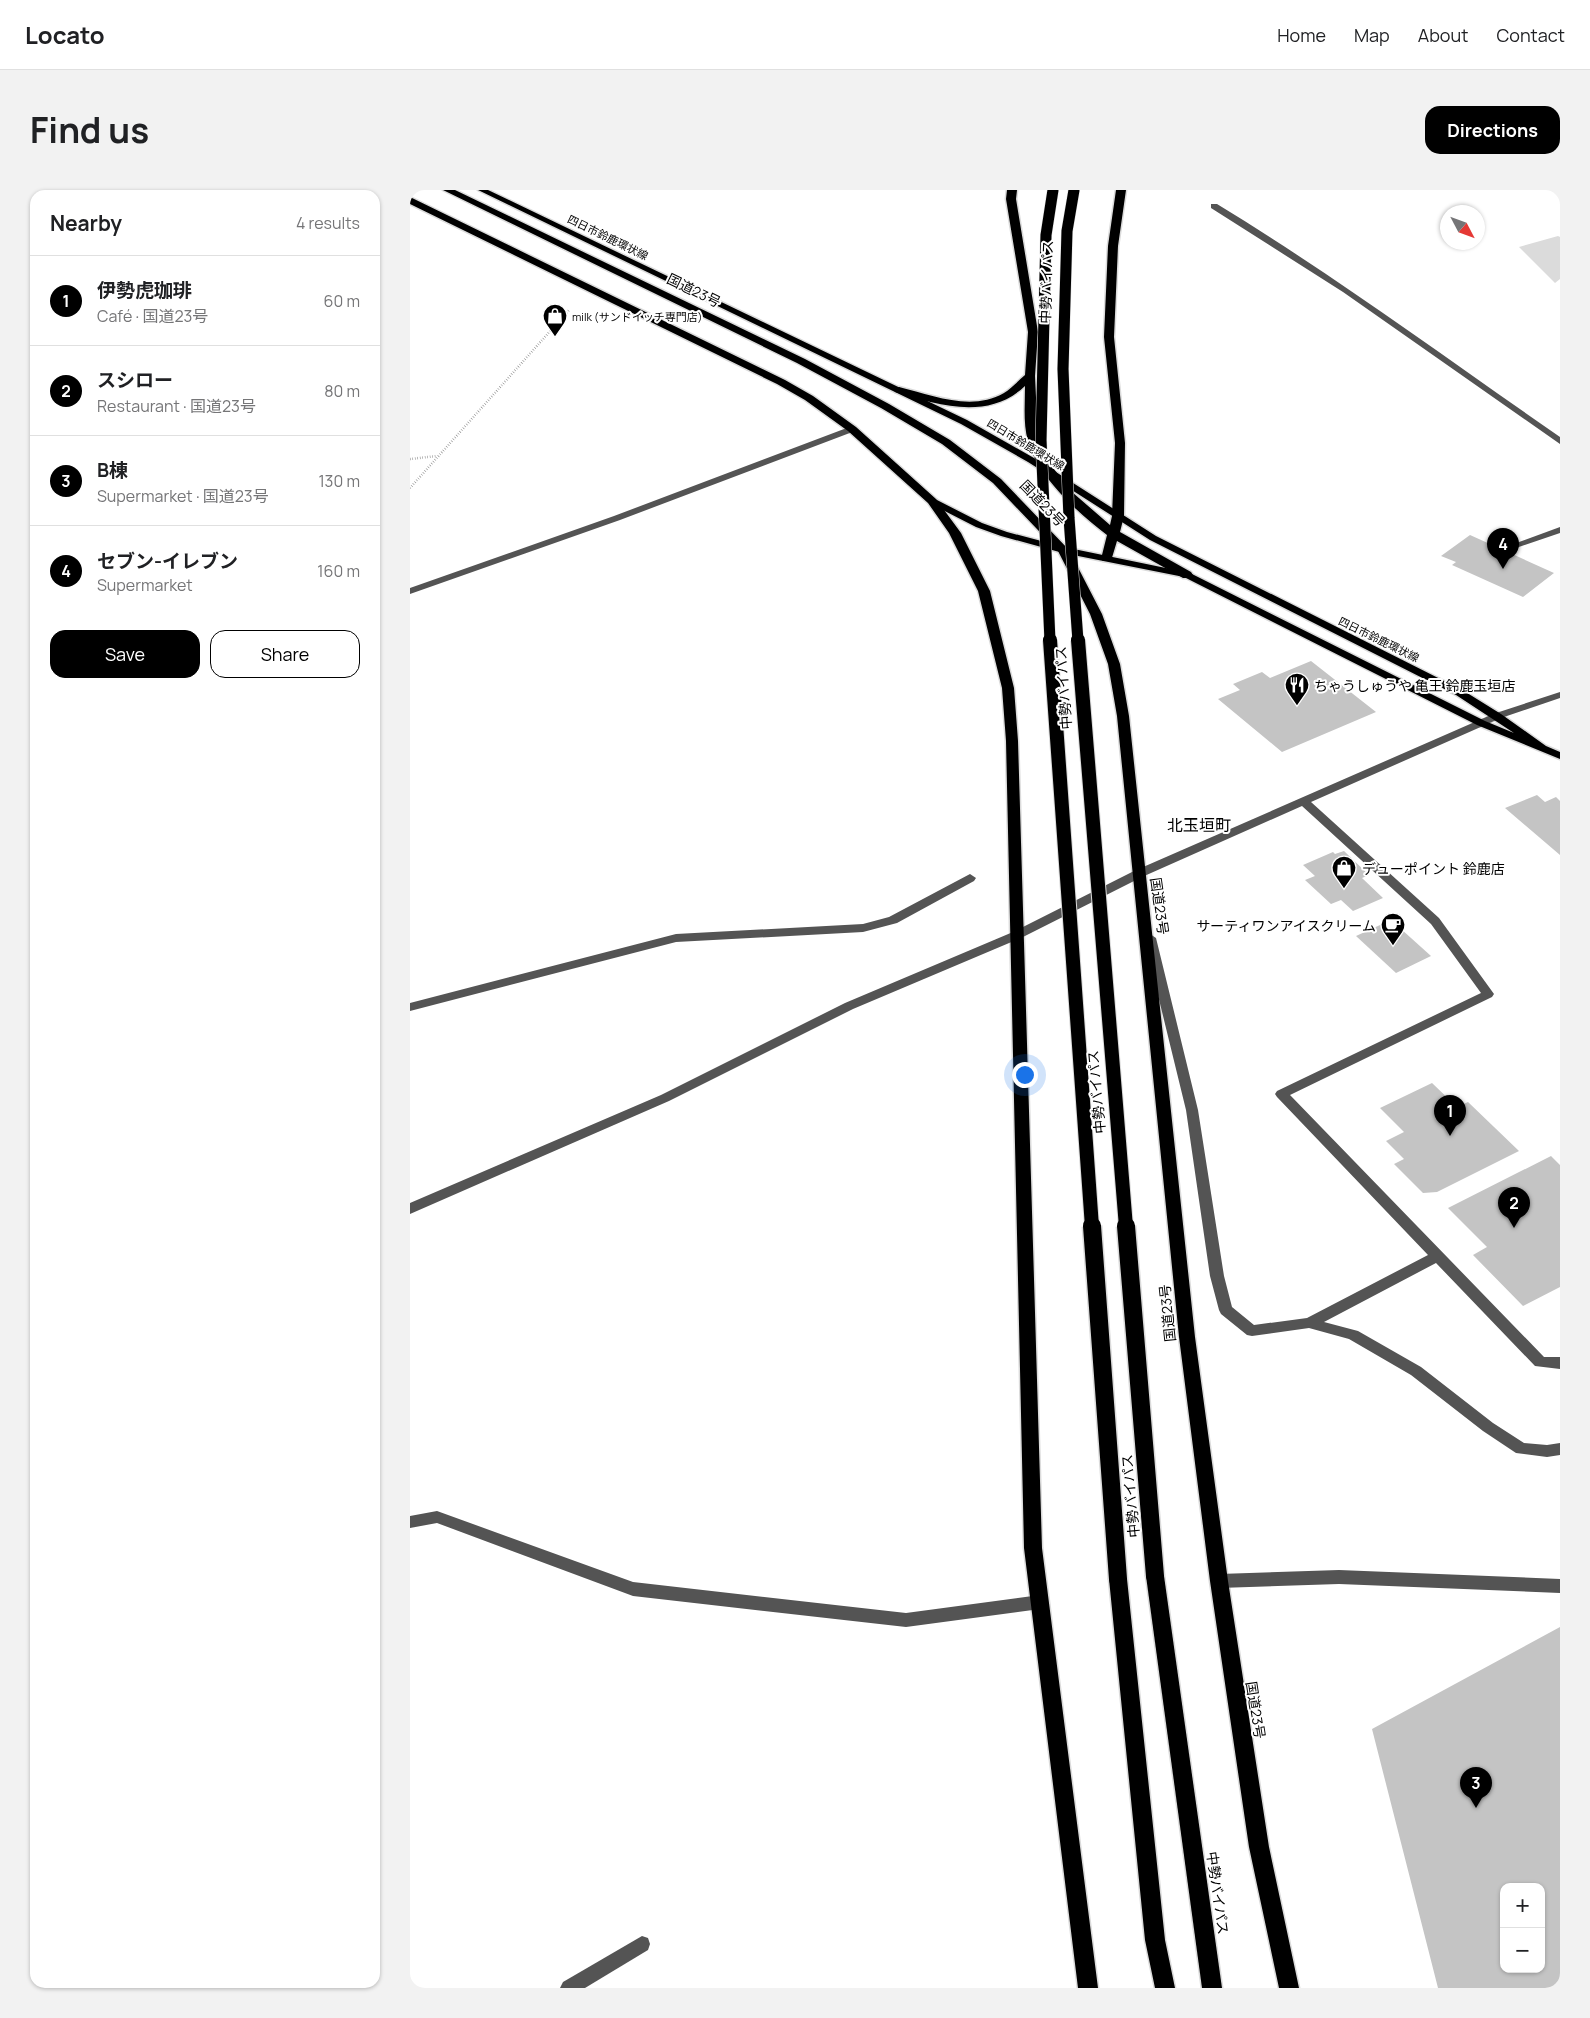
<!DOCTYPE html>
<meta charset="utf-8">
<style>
:root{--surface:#fff;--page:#f2f2f2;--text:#202124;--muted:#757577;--line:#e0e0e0;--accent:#000}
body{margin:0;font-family:Manrope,"Noto Sans JP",sans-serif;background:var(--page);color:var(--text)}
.controls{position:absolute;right:15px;bottom:15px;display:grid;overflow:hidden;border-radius:10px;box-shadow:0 1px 4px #0004}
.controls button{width:45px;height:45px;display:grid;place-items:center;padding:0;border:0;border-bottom:1px solid var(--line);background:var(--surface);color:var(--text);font:25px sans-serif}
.compass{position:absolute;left:1030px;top:15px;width:45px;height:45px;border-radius:50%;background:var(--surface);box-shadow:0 1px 4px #0004;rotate:131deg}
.you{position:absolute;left:614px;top:884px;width:18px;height:18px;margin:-12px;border:4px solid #fff;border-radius:50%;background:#1a73e8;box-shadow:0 0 0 8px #1a73e833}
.badge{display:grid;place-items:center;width:32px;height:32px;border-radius:50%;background:var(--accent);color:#fff;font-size:16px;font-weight:700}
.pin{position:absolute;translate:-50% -41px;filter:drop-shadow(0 1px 2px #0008)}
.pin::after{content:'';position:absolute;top:26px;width:18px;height:15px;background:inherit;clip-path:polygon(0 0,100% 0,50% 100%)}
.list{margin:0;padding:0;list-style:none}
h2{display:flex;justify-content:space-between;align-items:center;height:65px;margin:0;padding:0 20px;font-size:21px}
h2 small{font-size:16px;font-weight:400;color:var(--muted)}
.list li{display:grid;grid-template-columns:32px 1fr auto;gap:15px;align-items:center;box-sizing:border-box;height:90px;padding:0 20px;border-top:1px solid var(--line)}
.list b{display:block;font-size:19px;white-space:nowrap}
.list p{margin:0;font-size:16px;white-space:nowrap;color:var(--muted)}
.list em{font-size:16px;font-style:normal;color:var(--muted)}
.actions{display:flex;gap:10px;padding:15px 20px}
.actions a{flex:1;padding:11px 0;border:1px solid var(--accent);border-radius:15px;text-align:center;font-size:18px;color:var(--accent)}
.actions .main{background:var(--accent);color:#fff}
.map{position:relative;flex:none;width:1150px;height:1798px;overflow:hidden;border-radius:15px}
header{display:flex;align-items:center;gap:30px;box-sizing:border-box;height:70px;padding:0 25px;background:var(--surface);border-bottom:1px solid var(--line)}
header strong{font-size:24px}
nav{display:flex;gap:28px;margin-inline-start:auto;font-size:18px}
.intro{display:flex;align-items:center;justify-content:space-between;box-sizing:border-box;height:120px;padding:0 30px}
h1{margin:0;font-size:35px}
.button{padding:12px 22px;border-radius:15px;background:var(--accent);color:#fff;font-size:18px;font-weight:700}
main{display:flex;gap:30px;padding:0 30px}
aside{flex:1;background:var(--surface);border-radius:15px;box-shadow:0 1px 4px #0004}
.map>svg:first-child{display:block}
.green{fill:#dbdbdb}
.building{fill:#c4c4c4;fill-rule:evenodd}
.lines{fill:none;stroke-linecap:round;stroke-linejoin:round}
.major-casing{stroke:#dbdbdb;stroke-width:3}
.highway-casing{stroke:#dbdbdb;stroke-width:3}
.path{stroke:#767676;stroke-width:2.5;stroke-dasharray:0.5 2;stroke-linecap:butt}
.minor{fill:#545454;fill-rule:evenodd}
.major{fill:#000;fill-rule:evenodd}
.highway{fill:#000;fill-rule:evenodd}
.highway-bridge-far2-casing{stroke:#dbdbdb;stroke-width:12;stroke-linecap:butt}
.highway-bridge-far1-casing{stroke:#dbdbdb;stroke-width:16;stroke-linecap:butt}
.highway-bridge-casing{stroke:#dbdbdb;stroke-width:21;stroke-linecap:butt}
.highway-bridge-far2{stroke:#000;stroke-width:11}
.highway-bridge-far1{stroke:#000;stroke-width:14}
.highway-bridge{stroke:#000;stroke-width:18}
.labels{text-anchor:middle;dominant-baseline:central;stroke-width:4;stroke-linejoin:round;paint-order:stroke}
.far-street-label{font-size:11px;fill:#000;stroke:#fff}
.far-poi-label{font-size:11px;fill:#000;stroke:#fff;text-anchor:start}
.street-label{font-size:14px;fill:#000;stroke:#fff}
.poi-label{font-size:14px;fill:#000;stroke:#fff;text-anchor:start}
.quarter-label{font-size:16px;fill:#000;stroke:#fff}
</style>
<header>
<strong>Locato</strong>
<nav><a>Home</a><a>Map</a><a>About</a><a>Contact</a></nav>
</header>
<div class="intro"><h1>Find us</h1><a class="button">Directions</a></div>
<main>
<aside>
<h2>Nearby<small>4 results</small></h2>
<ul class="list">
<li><span class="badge">1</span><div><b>伊勢虎珈琲</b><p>Café · 国道23号</p></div><em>60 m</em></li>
<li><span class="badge">2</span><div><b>スシロー</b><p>Restaurant · 国道23号</p></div><em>80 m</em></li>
<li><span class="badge">3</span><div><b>B棟</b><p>Supermarket · 国道23号</p></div><em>130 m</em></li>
<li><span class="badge">4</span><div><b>セブン-イレブン</b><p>Supermarket</p></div><em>160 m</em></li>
</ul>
<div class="actions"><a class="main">Save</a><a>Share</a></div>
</aside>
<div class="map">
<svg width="1150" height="1798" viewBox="0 0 1150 1798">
<rect width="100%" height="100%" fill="#fff"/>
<!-- green -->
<polygon class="green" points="1148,46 1150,47 1150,89 1145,93 1109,57"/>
<!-- building -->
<g class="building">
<polygon points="1060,345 1144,383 1113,407 1042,375 1046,372 1031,366"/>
<polygon points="901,471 966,522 872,562 808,509 830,500 823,494 852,482 860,488"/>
<polygon points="1127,605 1135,612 1146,607 1150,611 1150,665 1095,618"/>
<polygon points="934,661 959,685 952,688 973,708 943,721 931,710 921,714 895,690 905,686 893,675 923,662 925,664"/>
<polygon points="981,730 1021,766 986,783 946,746"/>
<polygon points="1022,893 1047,917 1058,912 1109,961 1027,1002 1013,1003 984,974 994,969 976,951 994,942 970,918"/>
<polygon points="1141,966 1150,975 1150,1097 1113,1116 1063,1065 1077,1057 1038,1018"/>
<path d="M1150,1437V1798H1028L962,1539ZM1094,1697H1131V1779H1094Z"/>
</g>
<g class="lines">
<defs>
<polygon id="major" points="68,0 78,0 557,230 624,268 746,346 1054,501 1091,524 1136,556 1150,562 1150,569 1067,535 774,387 653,363 591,346 566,337 519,313 519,309 525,309 572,333 597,342 654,357 780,383 1075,531 1104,543 1046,505 740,350 618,272 551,234"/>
<g id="highway">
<polygon points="33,0 45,0 395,169 479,214 540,250 591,289 659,360 692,424 710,474 719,526 785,1147 818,1391 859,1657 889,1798 869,1798 839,1657 800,1391 769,1147 707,526 698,474 680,424 648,361 583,293 532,254 471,218 387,173"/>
<path d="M597,0H607L606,9L628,142L625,186L628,250L640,274L662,302L700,335L702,326L705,253L694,147L698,56L706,0H716L708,56L704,147L715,253L714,326L710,342L781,382L783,385L781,388H773L707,351L701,371H693L691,369L697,345C668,323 628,287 618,251C613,234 615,214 615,196C578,231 528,215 485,202L484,200L489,197C522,205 561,222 594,203C602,198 608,191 615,185L618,142L596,9Z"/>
<polygon points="0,7 375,190 403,206 446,237 526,309 551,343 580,401 604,498 608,551 632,1358 688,1798 668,1798 614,1358 596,551 592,498 568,401 539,343 518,313 438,241 395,210 367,194 0,14"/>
<polygon points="745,1378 751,1380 754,1386 812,1798 792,1798 736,1386 739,1380"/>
<polygon points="708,1381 714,1383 717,1389 755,1750 765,1798 745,1798 735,1750 699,1389 702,1383"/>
</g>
</defs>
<!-- major casing -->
<use href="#major" class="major-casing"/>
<!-- highway casing -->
<use href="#highway" class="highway-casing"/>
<!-- path -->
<g class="path">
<polyline points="0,269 27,266"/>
<polyline points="0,298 159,120"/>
</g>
<!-- minor -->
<g class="minor">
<path d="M801,14H807C925,86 1036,168 1150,247V254L933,102L801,18Z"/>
<polygon points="442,236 447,239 445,241 210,330 0,404 0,398 204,326"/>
<polygon points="1150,337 1150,343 1103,359 1098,356"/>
<polygon points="1150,502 1150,508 1091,528 901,612 1029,728 1084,804 1082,807 880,905 1134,1167 1150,1167 1150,1179 1125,1176 1026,1073 914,1132 948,1141 1011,1177 1083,1233 1114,1253 1137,1255 1150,1253 1150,1265 1137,1267 1106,1263 1073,1241 1001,1185 939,1149 899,1138 842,1146 837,1145 811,1124 809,1120 800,1086 776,920 734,748 736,745 740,744 746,748 788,920 814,1086 822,1117 844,1135 897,1128 1018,1065 867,907 865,904 867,901 1071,803 1021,734 892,616 732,687 611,748 443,819 259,911 0,1024 0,1013 251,905 435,813 603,742 724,681 1083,524"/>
<polygon points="560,684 566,688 564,691 487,733 453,742 266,752 0,821 0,813 266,744 453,734 479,727"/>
<polygon points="27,1321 223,1392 496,1423 630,1405 635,1407 638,1412 635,1417 630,1419 496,1437 223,1406 27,1333 0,1338 0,1326"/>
<polygon points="929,1380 1150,1389 1150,1403 929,1394 809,1398 804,1396 801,1391 804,1386 809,1384"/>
<polygon points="232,1746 238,1748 240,1754 238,1760 175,1798 150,1798 153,1792"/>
</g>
<!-- major -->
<use href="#major" class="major"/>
<!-- highway -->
<use href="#highway" class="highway"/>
<defs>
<g id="highway-bridge-far2">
<polyline points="664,0 657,41 653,179 659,328 668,451"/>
<polyline points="640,451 631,250 636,45 643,0"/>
</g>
<g id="highway-bridge-far1">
<polyline points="640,450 682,1037"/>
<polyline points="668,450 716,1037"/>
</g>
<g id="highway-bridge">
<polyline points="682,1036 708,1389"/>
<polyline points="716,1036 745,1386"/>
</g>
</defs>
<!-- highway-bridge-far2 casing -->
<use href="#highway-bridge-far2" class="highway-bridge-far2-casing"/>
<!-- highway-bridge-far1 casing -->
<use href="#highway-bridge-far1" class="highway-bridge-far1-casing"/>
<!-- highway-bridge casing -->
<use href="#highway-bridge" class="highway-bridge-casing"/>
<!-- highway-bridge-far2 -->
<use href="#highway-bridge-far2" class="highway-bridge-far2"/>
<!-- highway-bridge-far1 -->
<use href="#highway-bridge-far1" class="highway-bridge-far1"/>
<!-- highway-bridge -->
<use href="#highway-bridge" class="highway-bridge"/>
</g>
<!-- icons -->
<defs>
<symbol id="shop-pin" viewBox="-11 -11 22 30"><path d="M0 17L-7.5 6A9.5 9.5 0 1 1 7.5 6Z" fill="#000" stroke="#fff"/><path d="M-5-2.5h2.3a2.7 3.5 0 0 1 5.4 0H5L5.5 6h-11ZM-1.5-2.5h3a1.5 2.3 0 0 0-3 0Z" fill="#fff"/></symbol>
<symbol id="restaurant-pin" viewBox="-11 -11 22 30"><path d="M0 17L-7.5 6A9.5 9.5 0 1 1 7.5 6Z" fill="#000" stroke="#fff"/><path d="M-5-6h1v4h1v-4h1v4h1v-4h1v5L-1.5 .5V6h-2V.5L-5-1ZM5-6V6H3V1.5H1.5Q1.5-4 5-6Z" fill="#fff"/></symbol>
<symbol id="cafe-pin" viewBox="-11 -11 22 30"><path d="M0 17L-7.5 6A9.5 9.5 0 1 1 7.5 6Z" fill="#000" stroke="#fff"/><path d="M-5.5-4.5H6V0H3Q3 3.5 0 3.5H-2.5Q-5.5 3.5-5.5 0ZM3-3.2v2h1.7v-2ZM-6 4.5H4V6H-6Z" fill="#fff"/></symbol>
</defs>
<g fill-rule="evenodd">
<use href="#shop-pin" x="131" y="112" width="28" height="38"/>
<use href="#restaurant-pin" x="873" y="481" width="28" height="38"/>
<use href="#shop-pin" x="920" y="664" width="28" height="38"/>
<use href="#cafe-pin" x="969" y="721" width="28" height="38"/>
</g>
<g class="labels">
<!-- far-street labels -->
<g class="far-street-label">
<text transform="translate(198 47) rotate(26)">四日市鈴鹿環状線</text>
<text transform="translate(616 254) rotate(31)">四日市鈴鹿環状線</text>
<text transform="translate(969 449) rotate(26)">四日市鈴鹿環状線</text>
</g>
<!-- far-poi labels -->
<g class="far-poi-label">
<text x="162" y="126">milk (サンドイッチ専門店)</text>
</g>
<!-- street labels -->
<g class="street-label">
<text transform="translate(636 92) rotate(-88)">中勢バイパス</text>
<text transform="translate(284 100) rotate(26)">国道23号</text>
<text transform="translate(633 313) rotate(46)">国道23号</text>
<text transform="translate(653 498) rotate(-94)">中勢バイパス</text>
<text transform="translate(750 716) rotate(82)">国道23号</text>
<text transform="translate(686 902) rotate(-95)">中勢バイパス</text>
<text transform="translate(757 1123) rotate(-96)">国道23号</text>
<text transform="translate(720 1306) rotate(-95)">中勢バイパス</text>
<text transform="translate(846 1520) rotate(81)">国道23号</text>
<text transform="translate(808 1703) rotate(82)">中勢バイパス</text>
</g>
<!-- poi labels -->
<g class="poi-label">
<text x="904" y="495">ちゃうしゅうや 亀王 鈴鹿玉垣店</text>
<text x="952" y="678">デューポイント 鈴鹿店</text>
<text x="966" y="735" text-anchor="end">サーティワンアイスクリーム</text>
</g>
<!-- quarter labels -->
<g class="quarter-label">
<text x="789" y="635">北玉垣町</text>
</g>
</g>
</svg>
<div class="controls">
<button>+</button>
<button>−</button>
</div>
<svg class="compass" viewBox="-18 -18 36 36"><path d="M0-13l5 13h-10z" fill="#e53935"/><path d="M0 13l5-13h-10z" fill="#757577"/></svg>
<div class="you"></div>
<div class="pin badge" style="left:1040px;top:946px">1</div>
<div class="pin badge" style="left:1104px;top:1038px">2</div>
<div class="pin badge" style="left:1066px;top:1618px">3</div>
<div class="pin badge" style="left:1093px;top:379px">4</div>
</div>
</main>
